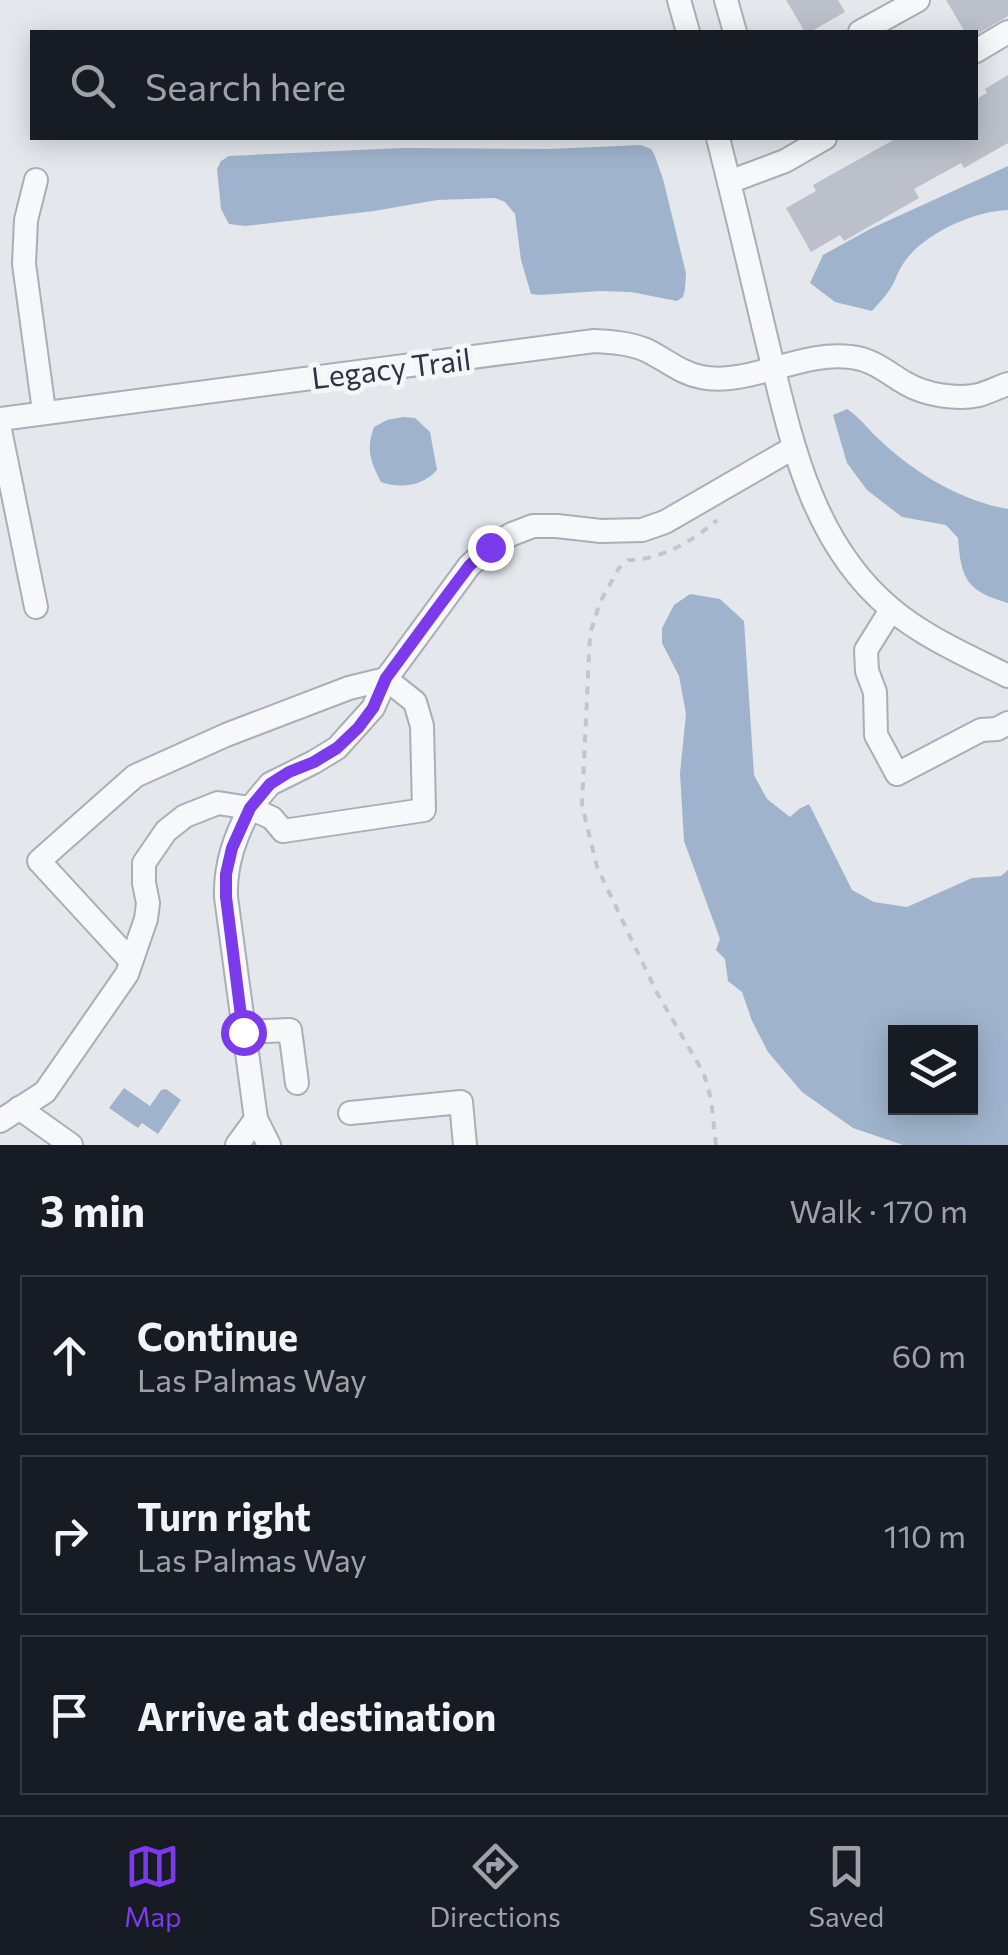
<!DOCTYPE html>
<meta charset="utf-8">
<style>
:root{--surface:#171b24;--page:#242831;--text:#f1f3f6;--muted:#9ea1a6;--line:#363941;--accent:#7c3aed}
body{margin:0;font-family:Commissioner,sans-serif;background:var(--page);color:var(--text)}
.controls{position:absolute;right:30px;bottom:30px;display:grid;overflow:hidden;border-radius:0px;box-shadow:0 5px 25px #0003}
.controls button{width:90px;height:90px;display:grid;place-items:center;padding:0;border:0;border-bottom:2px solid var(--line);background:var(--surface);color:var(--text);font:50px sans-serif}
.stop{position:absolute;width:30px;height:30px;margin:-22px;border:8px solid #7c3aed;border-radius:50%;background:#fff}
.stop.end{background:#7c3aed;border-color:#fff;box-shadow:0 2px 10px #0008}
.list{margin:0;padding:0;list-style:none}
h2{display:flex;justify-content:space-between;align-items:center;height:130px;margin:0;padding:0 40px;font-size:42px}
h2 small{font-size:32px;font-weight:400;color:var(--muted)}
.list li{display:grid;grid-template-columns:65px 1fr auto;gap:30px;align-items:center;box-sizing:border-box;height:160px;margin:0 20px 20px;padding:0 20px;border:2px solid var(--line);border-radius:0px}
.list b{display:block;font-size:38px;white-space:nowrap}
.list p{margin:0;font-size:32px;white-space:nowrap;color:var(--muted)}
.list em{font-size:32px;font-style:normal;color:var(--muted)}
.icon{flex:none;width:55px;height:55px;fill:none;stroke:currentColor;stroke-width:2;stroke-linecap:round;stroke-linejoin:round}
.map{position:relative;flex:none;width:1008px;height:1145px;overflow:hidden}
.search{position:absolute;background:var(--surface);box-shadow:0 5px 25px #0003;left:30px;right:30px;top:30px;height:110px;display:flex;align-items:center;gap:25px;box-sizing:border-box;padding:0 35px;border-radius:0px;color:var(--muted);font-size:38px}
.sheet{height:670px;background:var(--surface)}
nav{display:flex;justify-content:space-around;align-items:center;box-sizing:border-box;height:140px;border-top:2px solid var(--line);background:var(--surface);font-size:28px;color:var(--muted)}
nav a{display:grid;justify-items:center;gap:5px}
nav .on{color:var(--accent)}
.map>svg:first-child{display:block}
.water{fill:#9fb4cc;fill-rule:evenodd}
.building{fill:#bbc0ca}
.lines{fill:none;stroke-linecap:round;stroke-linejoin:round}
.minor-casing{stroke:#a9aeb7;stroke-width:26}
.path{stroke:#c2c5cb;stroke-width:4;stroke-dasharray:8 8;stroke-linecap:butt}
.minor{stroke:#f7f8fa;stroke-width:22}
.route{stroke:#7c3aed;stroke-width:12}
.labels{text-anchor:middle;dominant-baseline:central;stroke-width:10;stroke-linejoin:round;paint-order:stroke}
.street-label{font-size:30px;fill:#2b3445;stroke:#f4f6f9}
</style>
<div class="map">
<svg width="1008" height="1145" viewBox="0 0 1008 1145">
<rect width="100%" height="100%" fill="#e4e7ec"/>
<!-- water -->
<g class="water">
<polygon points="641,145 651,149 655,156 663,179 686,273 685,289 683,297 677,301 631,292 600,291 540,295 531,294 521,260 515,214 505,202 495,198 437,200 374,211 245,226 229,224 221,209 217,169 221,161 229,156 403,148 548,149"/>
<path d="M1008,166V210C974,211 922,234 903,264C898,271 896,279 892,286C887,295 879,303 872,311L835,302L810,283L823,255L870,229Z"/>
<path d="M847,409C861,418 869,431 882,442C916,474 962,501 1008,509V603C967,591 961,580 958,538L946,525L902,517L867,490L847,463L833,415Z"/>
<path d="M403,417L415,418L430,432L437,470C423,486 401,489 381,482C370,461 366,449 374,427L387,420Z"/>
<path d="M690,594L720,599L744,621L754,775L767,799L790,817L799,809L809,804L852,890L874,902L907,907L972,878L1001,876L1008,870V1145H903L853,1128L802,1092L768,1052L752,1021L742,992L728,981L725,959L716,950L720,939L684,841L680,773L686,714L679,676L662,643V628L674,605ZM896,1032H970V1108H896Z"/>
<polygon points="124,1088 150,1106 161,1090 166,1089 181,1100 158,1134 142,1123 138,1128 109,1108"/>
</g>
<!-- building -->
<g class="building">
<polygon points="786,0 838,0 845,12 810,32 805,32"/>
<polygon points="946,0 1008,0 1008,16 976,35 976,32 965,32"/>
<polygon points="1008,75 1008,143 964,168 961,163 914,189 919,198 844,241 840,235 811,252 786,208 816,191 813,185 897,138 976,138 976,99 987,93 985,89"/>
</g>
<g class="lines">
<defs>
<g id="minor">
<polyline points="679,0 688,32"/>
<polyline points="726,0 735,32"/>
<polyline points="860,32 918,0"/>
<polyline points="976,51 1008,32"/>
<path d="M718,138C734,201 749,265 764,329C789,429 807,538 890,608C922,636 970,657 1008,676"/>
<polyline points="36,180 26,220 24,264 44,411"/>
<polyline points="729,182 785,161 825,138"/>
<path d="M0,419L594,341C612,342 629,343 646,350C665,359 680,373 701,377C747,387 803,350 851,357C872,359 888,373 905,383C925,395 957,400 979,395C989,392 999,387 1008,384"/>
<polyline points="0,430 36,607"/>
<polyline points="891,610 866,650 867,671 875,692 876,735 897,774 981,730 997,729 1008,723"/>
<polyline points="131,961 39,861 135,776 226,735 349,688 386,679 469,566 490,547 512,534 533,526 557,526 601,531 642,530 665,522 793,448"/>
<polyline points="243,1032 290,1030 297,1083"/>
<polyline points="19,1108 71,1145"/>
<polyline points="350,1113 461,1102 465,1145"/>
<path d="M0,1121L45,1092L127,974L146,919L148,903L144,883V863L166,831L185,816L218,803L250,808L270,784L314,762L337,748L373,708L386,679L415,702L422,726L424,810L283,831L272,818L250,808C235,837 225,864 226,897L256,1119L269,1145"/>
<polyline points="237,1145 256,1119"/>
</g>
</defs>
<!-- minor casing -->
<use href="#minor" class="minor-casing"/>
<!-- path -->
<path class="path" d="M716,1145L711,1099L704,1074L656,991L597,867L582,805L590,634L600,602L619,568L628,560C661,560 693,541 717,520"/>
<!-- minor -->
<use href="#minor" class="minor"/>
</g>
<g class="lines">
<!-- route -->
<polyline class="route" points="243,1032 226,897 226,874 232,848 250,808 270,784 289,772 314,762 337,748 358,728 373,708 386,678 439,606 469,566 490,547"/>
</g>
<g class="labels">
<!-- street labels -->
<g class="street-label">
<text transform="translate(391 367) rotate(-7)">Legacy Trail</text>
</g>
</g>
</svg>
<div class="controls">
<button><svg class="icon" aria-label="layers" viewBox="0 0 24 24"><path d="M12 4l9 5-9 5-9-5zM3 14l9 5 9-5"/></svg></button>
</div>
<div class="stop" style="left:243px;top:1032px"></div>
<div class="stop end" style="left:490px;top:547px"></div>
<div class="search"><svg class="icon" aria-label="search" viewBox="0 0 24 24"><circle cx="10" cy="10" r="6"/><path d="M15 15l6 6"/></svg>Search here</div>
</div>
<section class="sheet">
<h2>3 min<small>Walk · 170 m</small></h2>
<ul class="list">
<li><svg class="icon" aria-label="ahead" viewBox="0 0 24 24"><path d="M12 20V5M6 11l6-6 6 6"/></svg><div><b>Continue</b><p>Las Palmas Way</p></div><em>60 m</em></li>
<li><svg class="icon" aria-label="right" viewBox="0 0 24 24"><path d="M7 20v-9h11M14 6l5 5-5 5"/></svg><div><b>Turn right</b><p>Las Palmas Way</p></div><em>110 m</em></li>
<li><svg class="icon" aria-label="arrive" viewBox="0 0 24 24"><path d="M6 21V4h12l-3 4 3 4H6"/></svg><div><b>Arrive at destination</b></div></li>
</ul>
</section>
<nav>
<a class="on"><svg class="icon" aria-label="map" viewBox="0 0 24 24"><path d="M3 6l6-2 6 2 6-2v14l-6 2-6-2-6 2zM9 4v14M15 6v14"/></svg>Map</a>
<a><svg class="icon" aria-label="directions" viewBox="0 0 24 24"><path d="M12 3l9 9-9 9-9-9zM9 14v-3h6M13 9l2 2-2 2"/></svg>Directions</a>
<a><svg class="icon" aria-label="saved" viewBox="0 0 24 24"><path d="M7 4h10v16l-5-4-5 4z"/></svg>Saved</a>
</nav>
